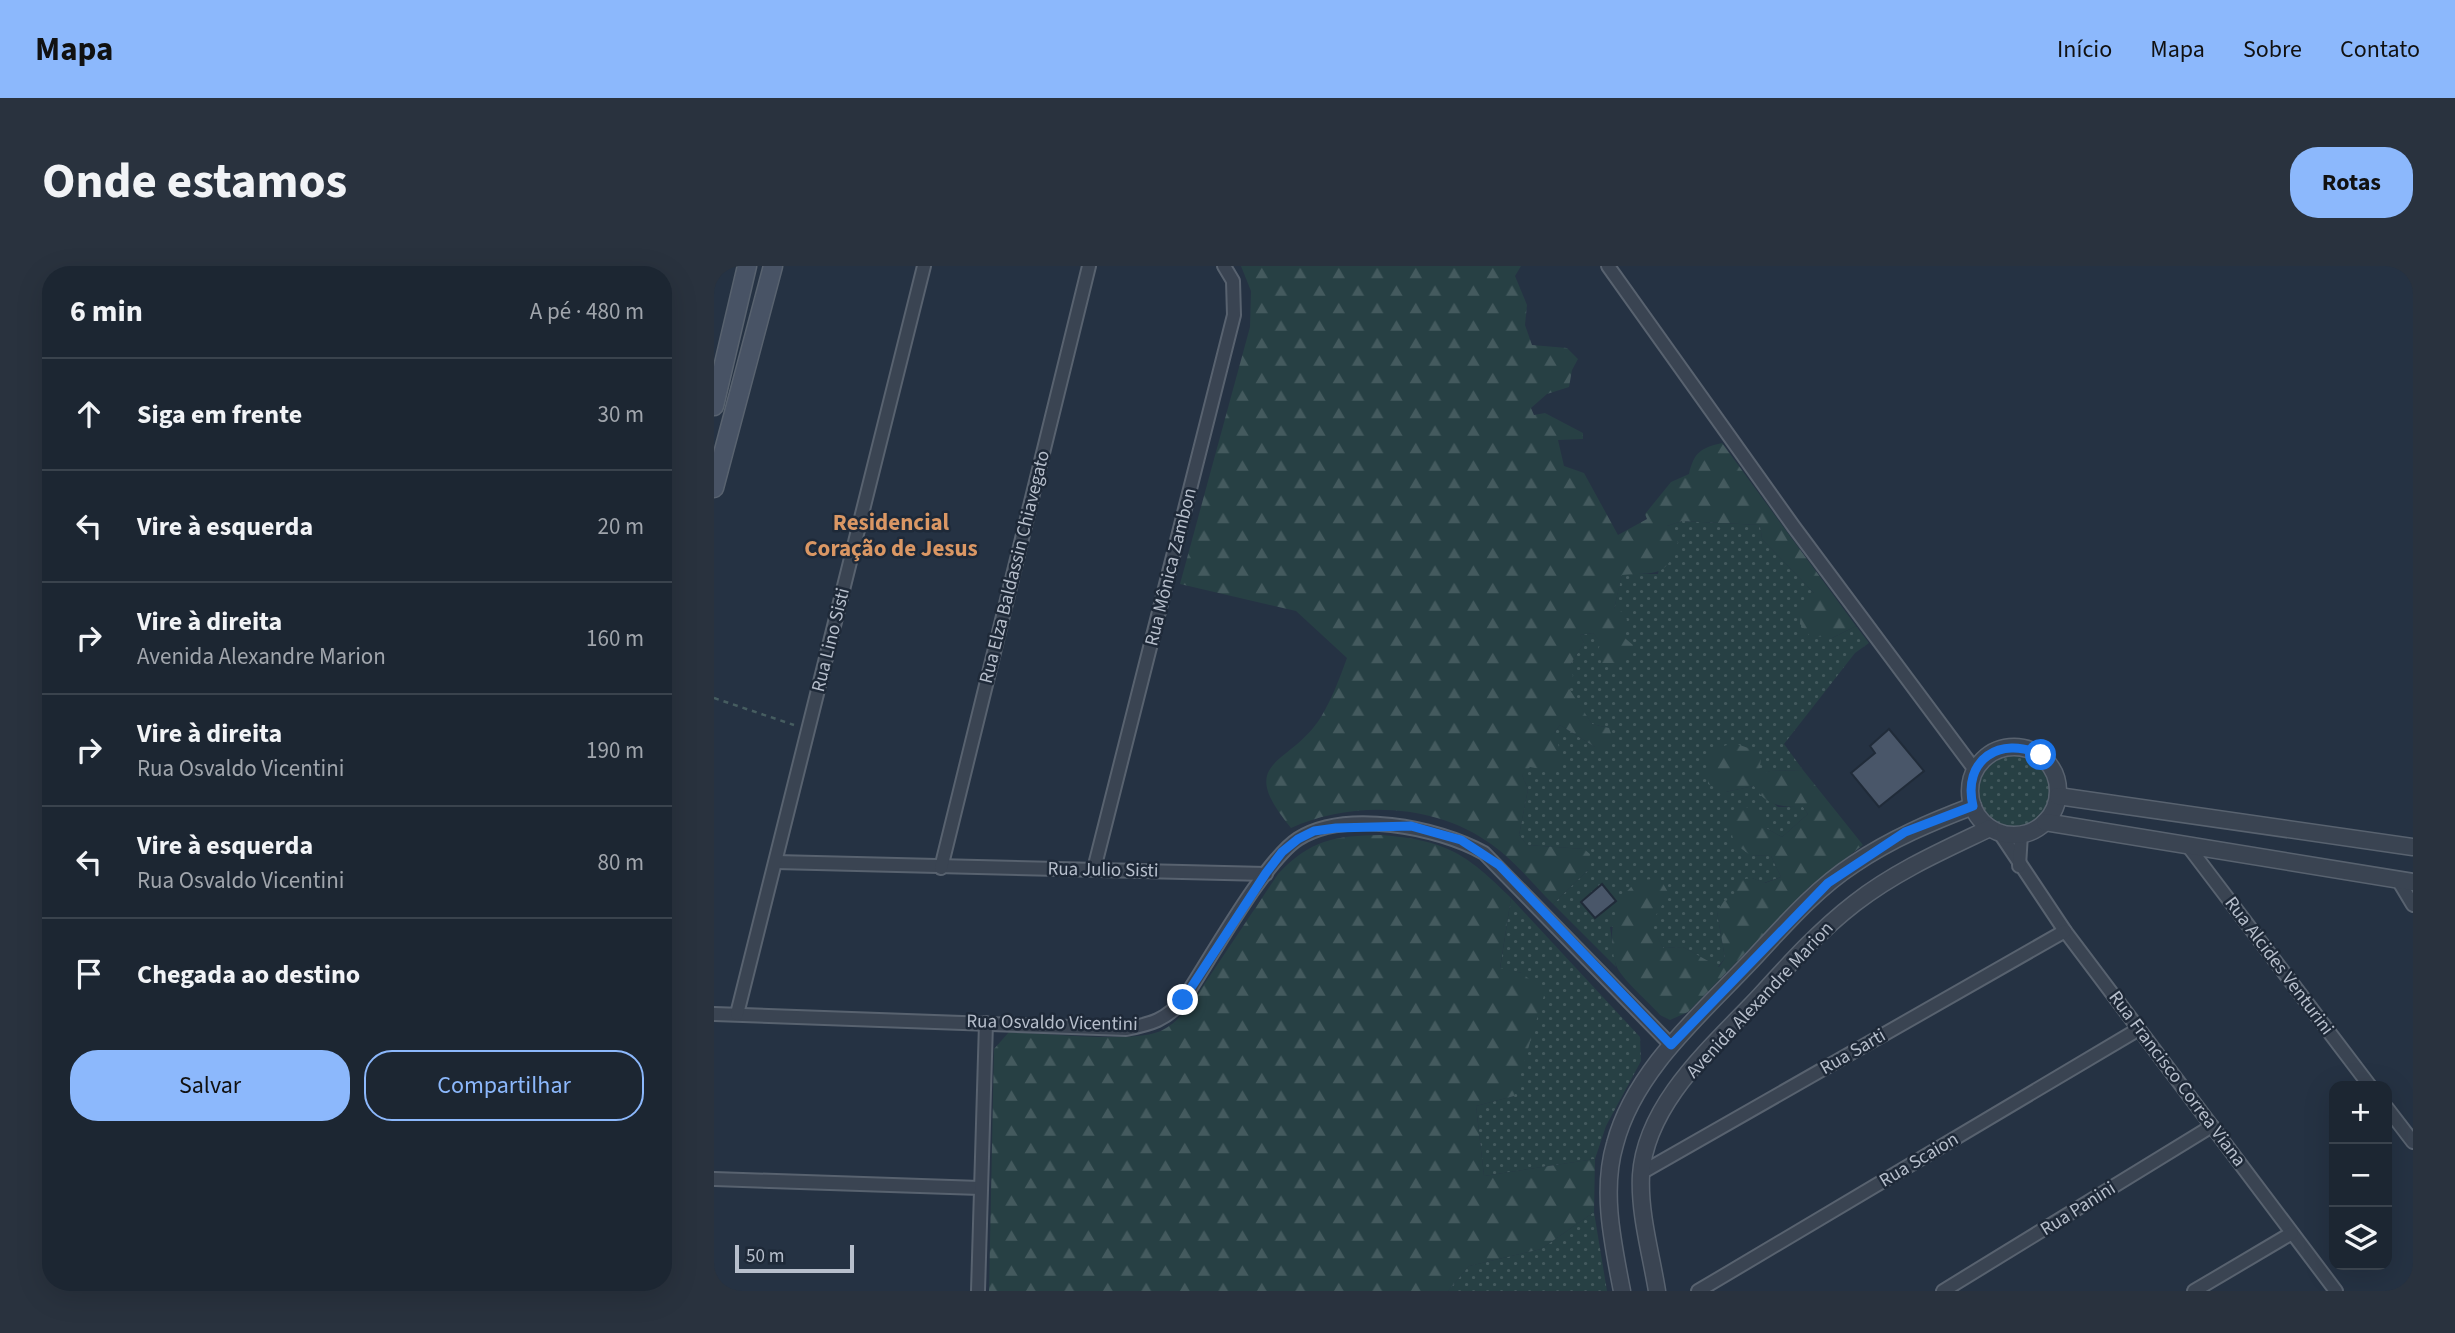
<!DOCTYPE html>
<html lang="pt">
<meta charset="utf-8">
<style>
:root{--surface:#1c2632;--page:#29323e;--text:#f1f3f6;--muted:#a0a5ac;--line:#3a434d;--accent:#8cb8fc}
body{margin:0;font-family:"Source Sans 3",sans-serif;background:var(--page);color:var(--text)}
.controls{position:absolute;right:21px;bottom:21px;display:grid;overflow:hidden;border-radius:14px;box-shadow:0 7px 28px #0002}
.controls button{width:63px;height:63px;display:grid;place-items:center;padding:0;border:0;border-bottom:2px solid var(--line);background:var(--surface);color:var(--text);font:35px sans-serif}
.scale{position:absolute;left:21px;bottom:18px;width:119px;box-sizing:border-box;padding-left:7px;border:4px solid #b7bfcc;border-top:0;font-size:19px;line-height:24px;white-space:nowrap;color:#b7bfcc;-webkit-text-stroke:5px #1e2938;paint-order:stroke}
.stop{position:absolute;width:21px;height:21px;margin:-16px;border:5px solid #1a73e8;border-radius:50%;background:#fff}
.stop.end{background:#1a73e8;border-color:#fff;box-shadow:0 2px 7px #0008}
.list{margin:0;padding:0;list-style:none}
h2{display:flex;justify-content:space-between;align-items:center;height:91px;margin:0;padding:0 28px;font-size:30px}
h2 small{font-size:23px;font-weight:400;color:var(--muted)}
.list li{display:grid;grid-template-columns:46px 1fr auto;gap:21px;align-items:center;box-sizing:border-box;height:112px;padding:0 28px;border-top:2px solid var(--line)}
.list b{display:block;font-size:26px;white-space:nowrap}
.list p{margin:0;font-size:23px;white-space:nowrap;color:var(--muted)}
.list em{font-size:23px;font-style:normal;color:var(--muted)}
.actions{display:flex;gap:14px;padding:21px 28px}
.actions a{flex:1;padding:16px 0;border:2px solid var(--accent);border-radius:28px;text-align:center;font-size:24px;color:var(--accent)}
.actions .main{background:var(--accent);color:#111}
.icon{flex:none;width:38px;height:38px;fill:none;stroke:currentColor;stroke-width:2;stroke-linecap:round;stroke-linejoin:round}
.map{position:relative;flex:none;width:1699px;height:1025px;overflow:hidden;border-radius:28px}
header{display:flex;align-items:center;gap:42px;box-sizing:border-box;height:98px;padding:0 35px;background:var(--accent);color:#111}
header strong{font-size:33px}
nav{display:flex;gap:38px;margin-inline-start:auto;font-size:24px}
.intro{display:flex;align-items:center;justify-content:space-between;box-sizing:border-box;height:168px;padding:0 42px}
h1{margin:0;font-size:49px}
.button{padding:18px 32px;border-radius:28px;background:var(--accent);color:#111;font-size:24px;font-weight:700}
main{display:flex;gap:42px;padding:0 42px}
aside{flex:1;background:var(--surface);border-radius:28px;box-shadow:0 7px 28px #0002}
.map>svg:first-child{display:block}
.grass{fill:url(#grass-dots)}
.forest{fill:url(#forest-firs)}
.building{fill:#495669;stroke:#202b39;stroke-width:2}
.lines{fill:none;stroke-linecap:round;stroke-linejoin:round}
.minor-casing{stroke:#58626f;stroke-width:16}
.tertiary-casing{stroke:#58626f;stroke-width:19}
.secondary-casing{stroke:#58626f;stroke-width:21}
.path{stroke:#465d60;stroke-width:2.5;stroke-dasharray:5 5;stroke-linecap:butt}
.minor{stroke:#3a4452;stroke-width:12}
.tertiary{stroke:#3a4452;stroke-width:16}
.secondary{stroke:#485365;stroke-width:18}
.route{stroke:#1a73e8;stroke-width:9}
.labels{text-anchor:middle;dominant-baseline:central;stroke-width:5;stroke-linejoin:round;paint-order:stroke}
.street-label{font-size:19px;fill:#b7bfcc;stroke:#1e2938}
.quarter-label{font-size:23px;font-weight:bold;fill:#da9764;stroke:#1e2938}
</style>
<header>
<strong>Mapa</strong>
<nav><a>Início</a><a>Mapa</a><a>Sobre</a><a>Contato</a></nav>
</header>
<div class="intro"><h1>Onde estamos</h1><a class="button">Rotas</a></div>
<main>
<aside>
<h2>6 min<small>A pé · 480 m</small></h2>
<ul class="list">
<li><svg class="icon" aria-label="ahead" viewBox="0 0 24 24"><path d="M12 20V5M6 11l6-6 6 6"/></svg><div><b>Siga em frente</b></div><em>30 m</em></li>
<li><svg class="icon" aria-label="left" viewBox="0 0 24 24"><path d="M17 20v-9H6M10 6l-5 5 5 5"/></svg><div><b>Vire à esquerda</b></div><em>20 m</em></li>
<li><svg class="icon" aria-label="right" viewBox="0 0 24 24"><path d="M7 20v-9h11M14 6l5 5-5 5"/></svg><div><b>Vire à direita</b><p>Avenida Alexandre Marion</p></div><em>160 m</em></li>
<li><svg class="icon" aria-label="right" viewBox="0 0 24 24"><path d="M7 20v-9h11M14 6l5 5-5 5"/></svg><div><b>Vire à direita</b><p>Rua Osvaldo Vicentini</p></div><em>190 m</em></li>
<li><svg class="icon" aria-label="left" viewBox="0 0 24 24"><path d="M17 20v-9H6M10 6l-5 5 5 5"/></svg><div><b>Vire à esquerda</b><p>Rua Osvaldo Vicentini</p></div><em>80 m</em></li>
<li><svg class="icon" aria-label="arrive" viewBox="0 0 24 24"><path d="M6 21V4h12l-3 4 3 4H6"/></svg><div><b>Chegada ao destino</b></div></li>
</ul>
<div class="actions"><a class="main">Salvar</a><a>Compartilhar</a></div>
</aside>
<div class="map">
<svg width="1699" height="1025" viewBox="0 0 1699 1025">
<defs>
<pattern id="grass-dots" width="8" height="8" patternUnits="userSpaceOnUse" patternTransform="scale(1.75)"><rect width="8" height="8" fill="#274044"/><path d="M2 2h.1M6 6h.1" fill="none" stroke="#445a5e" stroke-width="1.8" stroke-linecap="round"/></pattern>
<pattern id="forest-firs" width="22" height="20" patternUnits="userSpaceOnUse" patternTransform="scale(1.75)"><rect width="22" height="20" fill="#274044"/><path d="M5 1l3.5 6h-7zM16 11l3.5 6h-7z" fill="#445a5e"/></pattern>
</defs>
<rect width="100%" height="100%" fill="#253243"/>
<!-- grass -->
<g class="grass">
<polygon points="968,255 1046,259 1048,273 1100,327 1118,372 1142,360 1155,377 1141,387 1070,478 1089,504 1056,505 1011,526 1040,520 1064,541 1089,541 1094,548 1068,571 1052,562 1036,589 1057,590 1067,611 1050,617 1038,612 1022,634 1003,646 1011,692 1004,701 969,681 949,682 936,657 896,661 902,701 839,638 874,604 870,583 813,579 805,569 814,523 808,509 846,459 881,481 895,462 878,458 853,421 856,399 870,377 866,369 879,367 888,377 906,368 900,343 908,308 944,308 953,260"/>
<circle cx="1300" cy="525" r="36"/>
<polygon points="797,632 926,771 927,795 892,860 881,893 770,910 762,840 800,830 808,707 786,703"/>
<polygon points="880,946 893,1025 734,1025 755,1000 827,983"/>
</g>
<!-- forest -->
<g class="forest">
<path d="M527,0H807L801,10L813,39L811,59L818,79L853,82L864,93L858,104L855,121L833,128L817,142L820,149L831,147L869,167V173L844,174L850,200L870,207L904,269L933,253L931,248L957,216L975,208C980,186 987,182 1008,177L1142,360L1118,372L1096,370L1086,358L1087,343L1100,327L1048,273L1046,259L968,255L953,260L964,276C953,313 941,306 908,309L900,343L909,346L913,354L906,368L919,379L910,397H888L883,385L887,377L879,367L866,369L870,377L856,399L859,410L854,421L878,458L895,462L899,473L894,482L881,481L846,459L840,467L849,492L836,505L816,501L808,509L814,523L805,569L813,579L870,583L876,588L874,604L839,638C819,618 800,594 777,578C722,537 637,534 577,562C520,492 575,502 607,451C618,433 626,411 633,392L582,345L466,318L536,61L537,25Z"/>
<path d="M1020,477L1037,483L1047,492L1045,509L1056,505L1089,504L1149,579L1096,620L974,746L956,754L946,749C936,737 907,713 902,699C891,667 902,606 947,614L955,628L937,657L949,682L969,681L1005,701L1011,692L1003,646L1010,635L1022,634L1023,614L1038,612L1051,617L1067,611L1057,590L1036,589L1020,577L1013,547L1027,540L1045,544L1052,562L1068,571L1094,548L1089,541C1067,541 1052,540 1040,520L1011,526L994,518V491L1006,481Z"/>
<path d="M667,569C731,574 752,587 797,632L786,702L808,707L831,726L800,830L762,840L770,910L881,893L880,946L827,983L755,1000L734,1025H275L280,783L295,766C330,767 414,777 444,766C458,761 468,749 477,738L564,608C597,573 621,570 667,569Z"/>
</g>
<!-- building -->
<g class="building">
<polygon points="1175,463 1210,505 1165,541 1137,507 1161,487 1156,480"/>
<polygon points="888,618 902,635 881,652 867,636"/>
</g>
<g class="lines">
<defs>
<g id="minor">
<polyline points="894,0 1080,261 1261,504"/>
<polyline points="1285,566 1351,665 1622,1025"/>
<polyline points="1474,580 1656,820"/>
<polyline points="62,596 552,608"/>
<polyline points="1305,600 1307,568"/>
<polyline points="227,602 375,0"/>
<polyline points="380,603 520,49 519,15 510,0"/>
<polyline points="1684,614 1699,639"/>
<path d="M0,748L412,763C437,758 452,754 469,734C494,697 550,595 584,573C631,543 724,561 770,587L957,779"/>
<polyline points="23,748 210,0"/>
<polyline points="1673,842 1699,876"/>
<polyline points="927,907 1351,665"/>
<polyline points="0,913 266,922"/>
<polyline points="264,1025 272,757"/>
<polyline points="984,1025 1425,763"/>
<polyline points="1229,1025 1498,860"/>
<polyline points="1480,1025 1578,967"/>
</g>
<g id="tertiary">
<circle cx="1300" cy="525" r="44"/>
<polyline points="1344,530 1699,581"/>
<polyline points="1331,556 1699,616"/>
<path d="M908,1025C899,978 887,925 901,878C920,805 986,749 1036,696C1068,662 1100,624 1140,598C1177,573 1217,556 1259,540"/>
<path d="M943,1025C937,988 925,947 927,909C932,836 1000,779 1046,730C1076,697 1106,664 1141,637C1182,605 1230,584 1276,562"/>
</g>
<g id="secondary">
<polyline points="0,140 33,0"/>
<polyline points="0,222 59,0"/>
</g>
</defs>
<!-- minor casing -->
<use href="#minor" class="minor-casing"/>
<!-- tertiary casing -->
<use href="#tertiary" class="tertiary-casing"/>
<!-- secondary casing -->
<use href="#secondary" class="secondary-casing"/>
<!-- path -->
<polyline class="path" points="0,432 80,459"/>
<!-- minor -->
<use href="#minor" class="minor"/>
<!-- tertiary -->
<use href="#tertiary" class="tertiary"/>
<!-- secondary -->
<use href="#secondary" class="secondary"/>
</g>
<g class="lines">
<!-- route -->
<path class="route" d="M469,734L552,607L568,586L584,573L600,565L622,562L697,560L747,574L785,599L957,779L1114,617L1191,566L1259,540C1248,494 1286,469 1327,489"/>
</g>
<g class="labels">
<!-- street labels -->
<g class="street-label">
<text transform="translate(301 301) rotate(-76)">Rua Elza Baldassin Chiavegato</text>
<text transform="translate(457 301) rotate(-76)">Rua Mônica Zambon</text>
<text transform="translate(117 374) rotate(-76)">Rua Lino Sisti</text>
<text transform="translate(389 604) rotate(1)">Rua Julio Sisti</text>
<text transform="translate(1565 700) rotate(53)">Rua Alcides Venturini</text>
<text transform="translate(1046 734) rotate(-47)">Avenida Alexandre Marion</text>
<text transform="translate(338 757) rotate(1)">Rua Osvaldo Vicentini</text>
<text transform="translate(1139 786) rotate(-30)">Rua Sarti</text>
<text transform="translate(1463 813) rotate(53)">Rua Francisco Correa Viana</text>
<text transform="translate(1205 894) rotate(-31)">Rua Scaion</text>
<text transform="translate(1364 943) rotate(-32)">Rua Panini</text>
</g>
<!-- quarter labels -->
<g class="quarter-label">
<text x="177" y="256">Residencial<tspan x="177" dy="26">Coração de Jesus</tspan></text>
</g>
</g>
</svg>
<div class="controls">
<button>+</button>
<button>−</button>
<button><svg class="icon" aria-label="layers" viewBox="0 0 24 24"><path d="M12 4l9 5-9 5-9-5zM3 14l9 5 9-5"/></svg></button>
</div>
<div class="scale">50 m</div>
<div class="stop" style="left:1327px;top:489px"></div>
<div class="stop end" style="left:469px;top:734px"></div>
</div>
</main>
